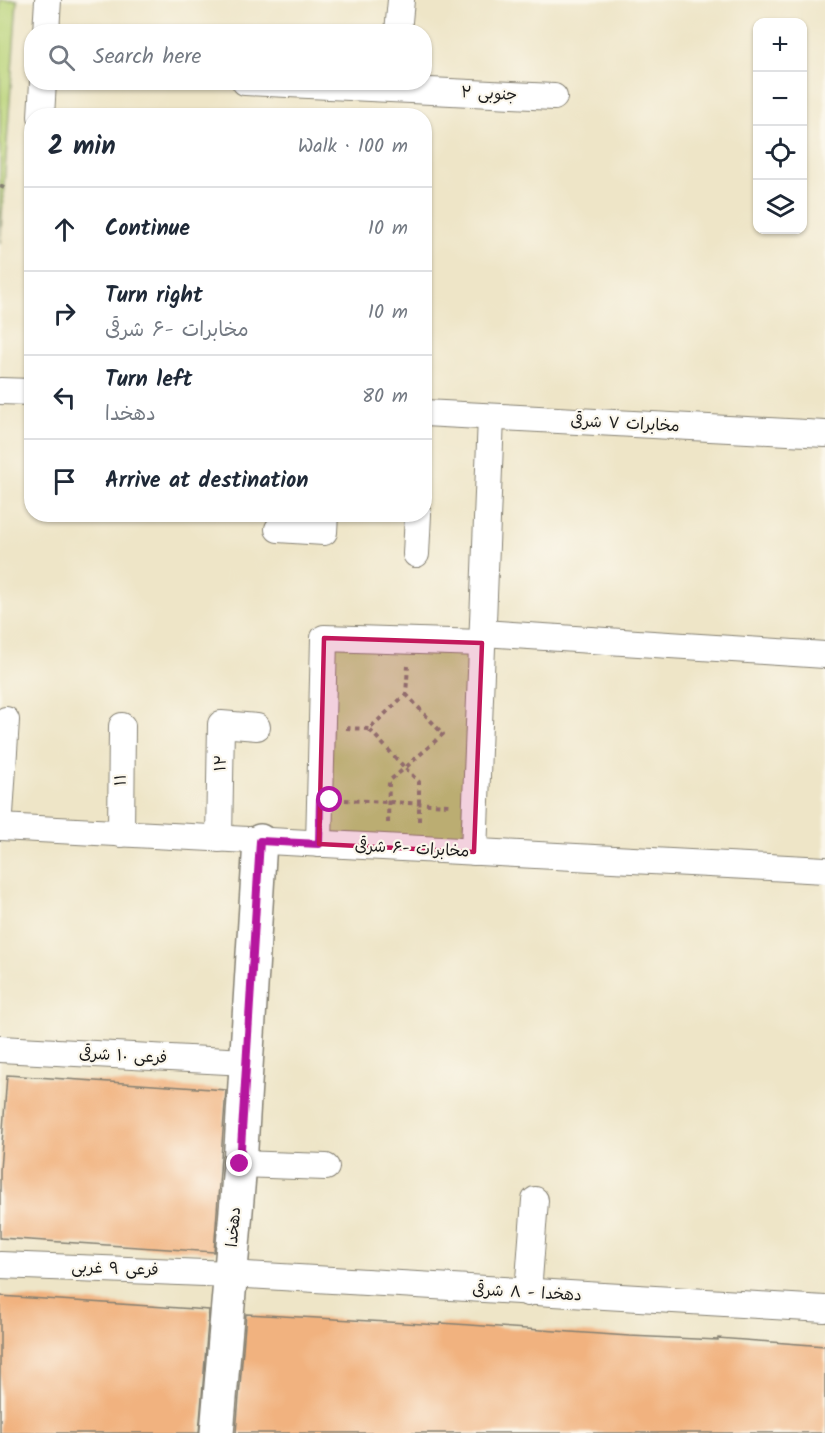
<!DOCTYPE html>
<meta charset="utf-8">
<style>
:root{--surface:#fff;--page:#f6f6f7;--text:#1f2937;--muted:#747a83;--line:#e0e1e3}
body{margin:0;font-family:Kalam,"Playpen Sans Arabic",sans-serif;background:var(--page);color:var(--text)}
.controls{position:absolute;right:18px;top:18px;display:grid;overflow:hidden;border-radius:12px;box-shadow:0 2px 4px #0004}
.controls button{width:54px;height:54px;display:grid;place-items:center;padding:0;border:0;border-bottom:2px solid var(--line);background:var(--surface);color:var(--text);font:30px sans-serif}
.stop{position:absolute;width:18px;height:18px;margin:-14px;border:4px solid #b5179e;border-radius:50%;background:#fff}
.stop.end{background:#b5179e;border-color:#fff;box-shadow:0 2px 6px #0008}
.list{margin:0;padding:0;list-style:none}
h2{display:flex;justify-content:space-between;align-items:center;height:78px;margin:0;padding:0 24px;font-size:26px}
h2 small{font-size:20px;font-weight:400;color:var(--muted)}
.list li{display:grid;grid-template-columns:39px 1fr auto;gap:18px;align-items:center;box-sizing:border-box;height:84px;padding:0 24px;border-top:2px solid var(--line)}
.list b{display:block;font-size:22px;white-space:nowrap}
.list p{margin:0;font-size:20px;white-space:nowrap;color:var(--muted)}
.list em{font-size:20px;font-style:normal;color:var(--muted)}
.icon{flex:none;width:33px;height:33px;fill:none;stroke:currentColor;stroke-width:2;stroke-linecap:round;stroke-linejoin:round}
.map{position:relative;flex:none;width:825px;height:1433px;overflow:hidden}
.search{position:absolute;background:var(--surface);box-shadow:0 2px 4px #0004;left:24px;top:24px;width:408px;height:66px;display:flex;align-items:center;gap:15px;box-sizing:border-box;padding:0 21px;border-radius:24px;color:var(--muted);font-size:22px}
.panel{position:absolute;background:var(--surface);box-shadow:0 2px 4px #0004;left:24px;top:108px;width:408px;height:414px;border-radius:24px}
.map>svg:first-child{display:block}
.green{fill:#b9d378;stroke:#6a784a;stroke-width:1.5}
.building{fill:#f1b27f}
.lines{fill:none;stroke-linecap:round;stroke-linejoin:round}
.street-casing{stroke:#858072;stroke-width:28}
.secondary-casing{stroke:#858072;stroke-width:36}
.path{stroke:#858072;stroke-width:4;stroke-dasharray:4.5 4.5;stroke-linecap:butt}
.street{stroke:#fff;stroke-width:26}
.secondary{stroke:#fff;stroke-width:33}
.route{stroke:#b5179e;stroke-width:8}
.marked{fill:#c2185b;fill-opacity:0.2;stroke:#c2185b;stroke-width:4.5;stroke-linejoin:round}
.labels{text-anchor:middle;dominant-baseline:central;stroke-width:4.5;stroke-linejoin:round;paint-order:stroke}
.street-label{font-size:16px;fill:#1c1c1c;stroke:#fbf7ec}
</style>
<div class="map">
<svg width="825" height="1433" viewBox="0 0 825 1433">
<rect width="100%" height="100%" fill="#fbf7ec"/>
<filter id="ink" filterUnits="userSpaceOnUse"><feTurbulence type="fractalNoise" baseFrequency=".0167" numOctaves="2"/><feDisplacementMap in="SourceGraphic" scale="12" xChannelSelector="R" yChannelSelector="G"/><feConvolveMatrix kernelMatrix="1 2 1 2 8 2 1 2 1" color-interpolation-filters="sRGB"/></filter>
<filter id="wash" filterUnits="userSpaceOnUse"><feTurbulence type="fractalNoise" baseFrequency=".008" numOctaves="4" result="noise"/><feDisplacementMap in="SourceGraphic" scale="24" xChannelSelector="R" yChannelSelector="G"/><feGaussianBlur stdDeviation="1.35" result="paint"/><feColorMatrix in="noise" values="0 0 0 0 0 0 0 0 0 0 0 0 0 0 0 0 0 1.4 0 .05"/><feComposite in="paint" operator="in"/></filter>
<g filter="url(#wash)">
<rect width="100%" height="100%" fill="#eee5c7"/>
<!-- green -->
<g class="green">
<polygon points="0,0 17,0 0,243"/>
<polygon points="333,644 470,652 464,840 329,834"/>
</g>
<g id="blocks">
<!-- building -->
<g class="building">
<polygon points="7,1075 226,1090 214,1252 0,1238 0,1170"/>
<polygon points="0,1296 209,1310 199,1433 0,1433"/>
<polygon points="246,1314 440,1325 441,1323 629,1336 718,1340 718,1338 825,1346 825,1433 236,1433"/>
</g>
</g>
</g>
<g filter="url(#ink)">
<use href="#blocks" fill-opacity="0" stroke="#858072" stroke-width="1.5"/>
<g class="lines">
<defs>
<g id="street">
<polyline points="46,32 48,0"/>
<polyline points="398,32 401,0"/>
<polyline points="245,82 554,97"/>
<polyline points="41,116 43,82"/>
<polyline points="0,391 32,392"/>
<polyline points="424,413 825,434"/>
<polyline points="278,529 324,532 325,514"/>
<polyline points="416,554 418,514"/>
<polyline points="483,633 825,655"/>
<polyline points="0,814 6,720"/>
<polyline points="0,827 825,870"/>
<polyline points="121,834 122,726"/>
<polyline points="219,839 221,724 257,727"/>
<polyline points="319,844 324,638 482,643"/>
<polyline points="474,852 491,417"/>
<polyline points="0,1049 246,1062"/>
<polyline points="240,1164 326,1167"/>
<polyline points="0,1265 230,1274 825,1309"/>
<polyline points="528,1293 535,1200"/>
</g>
<polyline id="secondary" points="217,1433 240,1164 260,841"/>
</defs>
<!-- street casing -->
<use href="#street" class="street-casing"/>
<!-- secondary casing -->
<use href="#secondary" class="secondary-casing"/>
<!-- path -->
<g class="path">
<polyline points="0,186 4,188"/>
<polyline points="406,694 443,734 405,768 369,729 406,694 408,666"/>
<polyline points="346,728 369,729"/>
<polyline points="345,800 451,805"/>
<polyline points="388,823 389,781 405,768 419,782 419,824"/>
</g>
<!-- street -->
<use href="#street" class="street"/>
<!-- secondary -->
<use href="#secondary" class="secondary"/>
</g>
</g>
<g class="lines" filter="url(#ink)">
<!-- route -->
<polyline class="route" points="240,1164 260,841 319,844 320,799 330,800"/>
</g>
<!-- marked area -->
<path class="marked" d="M324,638L482,643L474,852L319,844Z"/>
<g class="labels">
<!-- street labels -->
<g class="street-label">
<text transform="translate(489 94) rotate(3)">۲ جنوبی</text>
<text transform="translate(625 424) rotate(3)">مخابرات ۷ شرقی</text>
<text transform="translate(221 763) rotate(-89)">۱۲</text>
<text transform="translate(121 780) rotate(-89)">۱۱</text>
<text transform="translate(412 849) rotate(3)">مخابرات -۶ شرقی</text>
<text transform="translate(123 1056) rotate(3)">فرعی ۱۰ شرقی</text>
<text transform="translate(234 1227) rotate(-85)">دهخدا</text>
<text transform="translate(115 1269) rotate(2)">فرعی ۹ غربی</text>
<text transform="translate(527 1293) rotate(3)">دهخدا - ۸ شرقی</text>
</g>
</g>
</svg>
<div class="controls">
<button>+</button>
<button>−</button>
<button><svg class="icon" aria-label="locate" viewBox="0 0 24 24"><circle cx="12" cy="12" r="6"/><path d="M12 2v4M12 18v4M2 12h4M18 12h4"/></svg></button>
<button><svg class="icon" aria-label="layers" viewBox="0 0 24 24"><path d="M12 4l9 5-9 5-9-5zM3 14l9 5 9-5"/></svg></button>
</div>
<div class="stop" style="left:330px;top:800px"></div>
<div class="stop end" style="left:240px;top:1164px"></div>
<div class="search"><svg class="icon" aria-label="search" viewBox="0 0 24 24"><circle cx="10" cy="10" r="6"/><path d="M15 15l6 6"/></svg>Search here</div>
<section class="panel">
<h2>2 min<small>Walk · 100 m</small></h2>
<ul class="list">
<li><svg class="icon" aria-label="ahead" viewBox="0 0 24 24"><path d="M12 20V5M6 11l6-6 6 6"/></svg><div><b>Continue</b></div><em>10 m</em></li>
<li><svg class="icon" aria-label="right" viewBox="0 0 24 24"><path d="M7 20v-9h11M14 6l5 5-5 5"/></svg><div><b>Turn right</b><p>مخابرات -۶ شرقی</p></div><em>10 m</em></li>
<li><svg class="icon" aria-label="left" viewBox="0 0 24 24"><path d="M17 20v-9H6M10 6l-5 5 5 5"/></svg><div><b>Turn left</b><p>دهخدا</p></div><em>80 m</em></li>
<li><svg class="icon" aria-label="arrive" viewBox="0 0 24 24"><path d="M6 21V4h12l-3 4 3 4H6"/></svg><div><b>Arrive at destination</b></div></li>
</ul>
</section>
</div>
